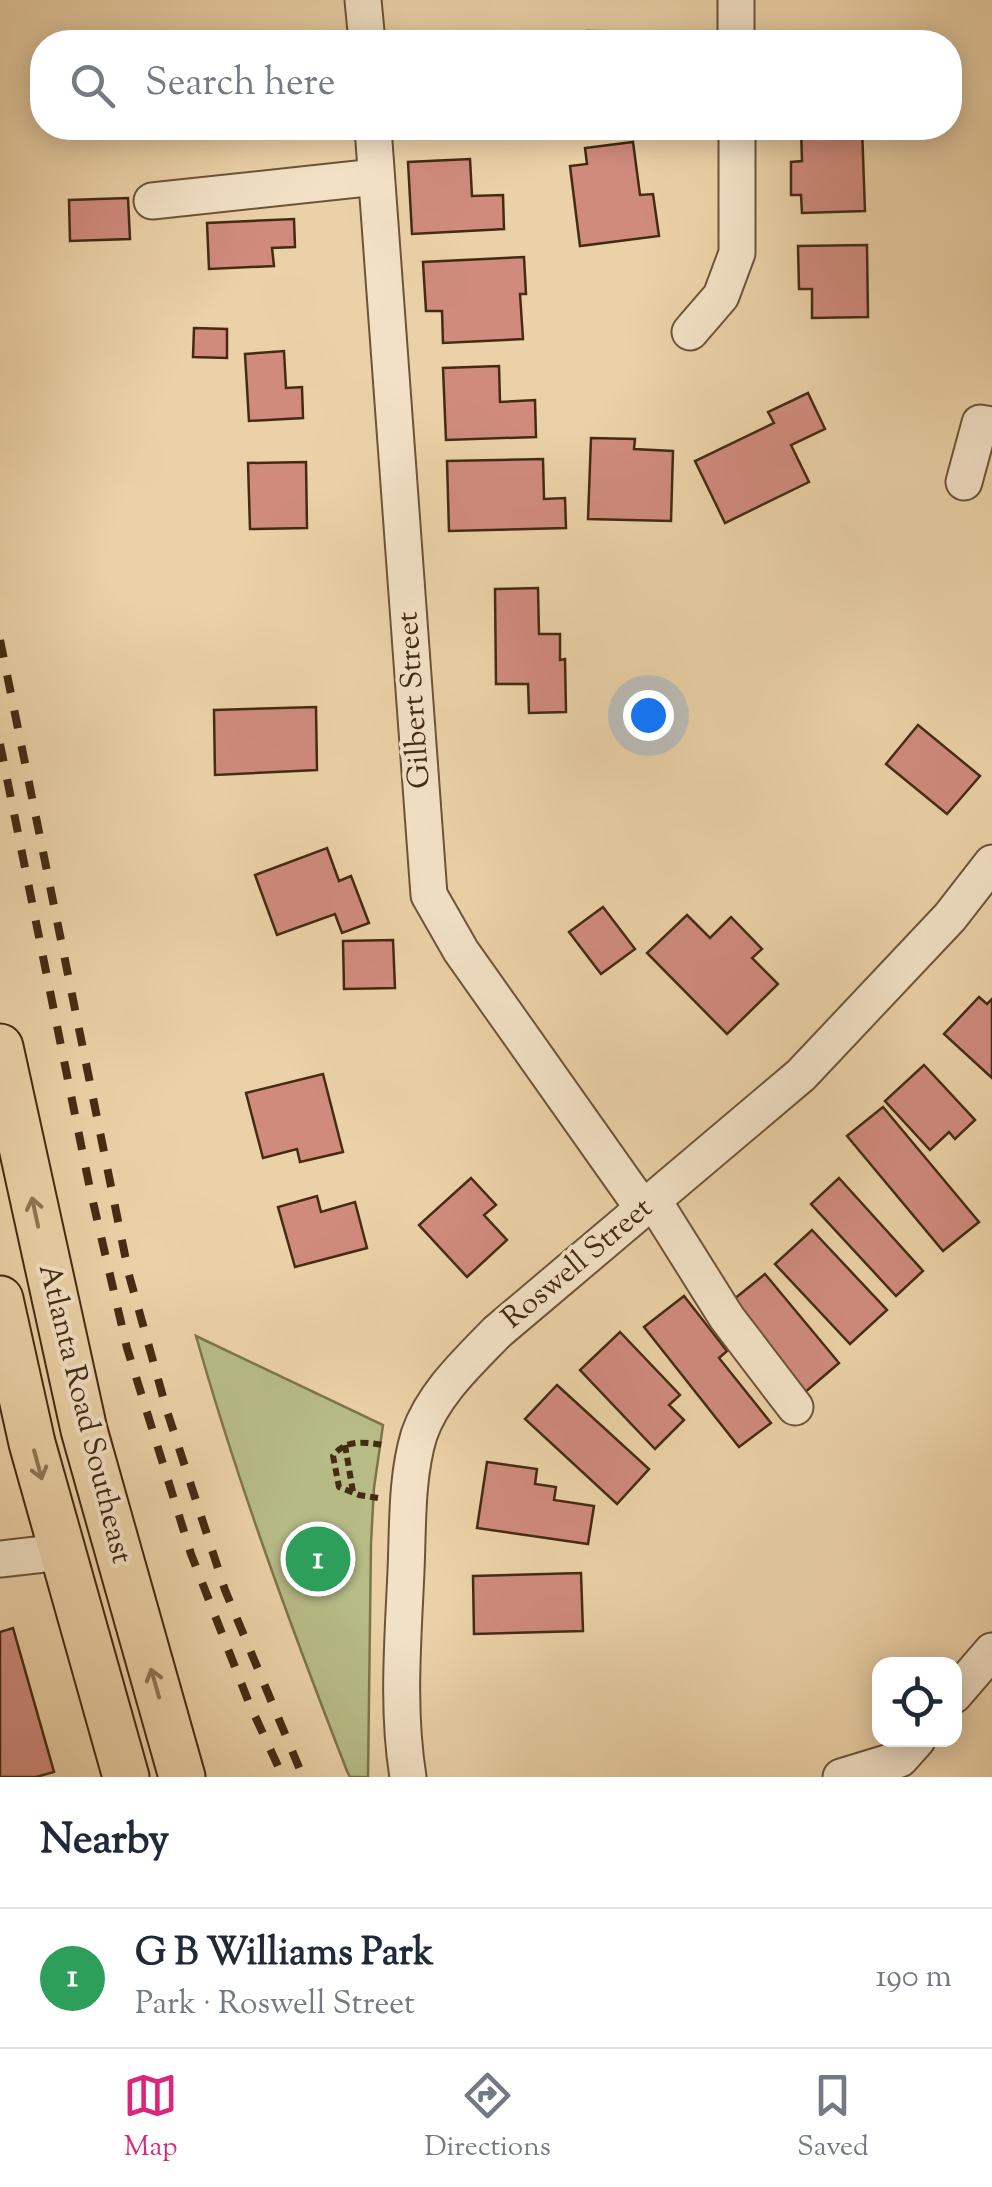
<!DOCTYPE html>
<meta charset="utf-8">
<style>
:root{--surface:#fff;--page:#f6f6f7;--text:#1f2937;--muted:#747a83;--line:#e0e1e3;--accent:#db2777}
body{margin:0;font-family:"Sorts Mill Goudy",serif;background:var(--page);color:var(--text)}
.controls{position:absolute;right:30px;bottom:30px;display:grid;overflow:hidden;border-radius:20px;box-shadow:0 5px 25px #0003}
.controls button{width:90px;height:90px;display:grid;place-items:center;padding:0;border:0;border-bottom:2px solid var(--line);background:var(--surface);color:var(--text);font:50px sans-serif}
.you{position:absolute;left:648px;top:715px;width:35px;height:35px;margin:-25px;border:8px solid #fff;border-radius:50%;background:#1a73e8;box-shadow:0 0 0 15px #1a73e833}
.badge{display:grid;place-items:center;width:65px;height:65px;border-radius:50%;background:var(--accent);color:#fff;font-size:32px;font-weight:700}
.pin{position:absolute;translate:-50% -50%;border:5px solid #fff;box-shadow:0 2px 10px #0006}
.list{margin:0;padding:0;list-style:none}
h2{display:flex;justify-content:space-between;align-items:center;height:130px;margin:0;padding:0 40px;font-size:42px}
h2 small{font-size:32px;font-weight:400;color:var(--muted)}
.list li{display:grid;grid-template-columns:65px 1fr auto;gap:30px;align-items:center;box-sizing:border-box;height:140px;padding:0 40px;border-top:2px solid var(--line)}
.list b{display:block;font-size:38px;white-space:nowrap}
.list p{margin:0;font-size:32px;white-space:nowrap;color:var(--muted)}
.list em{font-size:32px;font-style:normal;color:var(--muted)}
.icon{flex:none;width:55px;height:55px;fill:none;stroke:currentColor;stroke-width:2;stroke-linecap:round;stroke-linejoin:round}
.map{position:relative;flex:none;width:992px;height:1777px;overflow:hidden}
.search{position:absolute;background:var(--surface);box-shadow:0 5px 25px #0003;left:30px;right:30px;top:30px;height:110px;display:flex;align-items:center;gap:25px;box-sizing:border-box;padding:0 35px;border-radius:40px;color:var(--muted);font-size:38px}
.sheet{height:270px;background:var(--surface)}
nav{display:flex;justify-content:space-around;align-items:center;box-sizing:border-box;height:140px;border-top:2px solid var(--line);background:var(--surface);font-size:28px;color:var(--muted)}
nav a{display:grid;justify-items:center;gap:5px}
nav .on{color:var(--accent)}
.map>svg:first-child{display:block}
.green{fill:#b7bc87;stroke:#7e744c;stroke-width:2.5}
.building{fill:#d08b7d;stroke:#442b12;stroke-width:2.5}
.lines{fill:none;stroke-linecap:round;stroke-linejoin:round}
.minor-casing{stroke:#6e5437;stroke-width:39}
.major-casing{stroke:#442b12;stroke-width:49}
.path{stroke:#442b12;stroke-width:6;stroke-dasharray:8 5;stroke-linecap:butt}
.minor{stroke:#f2e1c6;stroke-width:35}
.major{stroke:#ebd1a7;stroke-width:45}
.rail{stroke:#442b12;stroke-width:8;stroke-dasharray:18 18;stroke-linecap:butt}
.oneway{stroke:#8f7655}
.labels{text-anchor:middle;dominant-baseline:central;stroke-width:8;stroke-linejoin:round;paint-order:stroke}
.street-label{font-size:30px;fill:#442b12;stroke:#f2e1c6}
</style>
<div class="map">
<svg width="992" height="1777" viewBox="0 0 992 1777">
<rect width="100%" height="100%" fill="#ebd1a7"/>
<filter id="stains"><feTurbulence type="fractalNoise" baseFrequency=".002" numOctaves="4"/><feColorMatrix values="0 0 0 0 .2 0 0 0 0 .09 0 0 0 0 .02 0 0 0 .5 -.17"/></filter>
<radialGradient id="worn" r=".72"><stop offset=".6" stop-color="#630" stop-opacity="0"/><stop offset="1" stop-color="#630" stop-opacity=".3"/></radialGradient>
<!-- green -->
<path class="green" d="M196,1336L383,1425L374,1488L371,1543L368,1777H350L347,1771C291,1627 238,1484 196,1336Z"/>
<!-- building -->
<g class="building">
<polygon points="587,31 663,32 663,42 586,42"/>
<polygon points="492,32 558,33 558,42 492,42"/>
<polygon points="225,128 299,128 299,134 225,137"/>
<polygon points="801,128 862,128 865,211 802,213 801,195 791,195 791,162 802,161"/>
<polygon points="633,142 640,195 653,194 659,236 580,246 570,166 587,164 585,148"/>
<polygon points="470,159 472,196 503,195 504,229 412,234 408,162"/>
<polygon points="128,198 130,239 70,241 69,200"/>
<polygon points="294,219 295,247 272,248 274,266 209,269 207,223"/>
<polygon points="867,245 868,317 812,318 812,289 799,289 798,246"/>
<polygon points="524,257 526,294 520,294 523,339 443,343 442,311 426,311 423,262"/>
<polygon points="194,328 227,329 227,358 193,357"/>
<polygon points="284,351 286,388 302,387 303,418 249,421 245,354"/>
<polygon points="499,366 500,402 535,400 536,437 446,440 443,368"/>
<polygon points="808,393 825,429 791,445 809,482 725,523 695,461 774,423 768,412"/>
<polygon points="591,438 635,439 634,449 673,451 671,521 588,519"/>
<polygon points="543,459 544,499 565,498 566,528 449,531 447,461"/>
<polygon points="306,462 307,528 250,529 248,463"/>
<polygon points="538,588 539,634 560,634 560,660 565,659 566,712 529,713 528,684 496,684 495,589"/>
<polygon points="316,707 317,770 215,775 214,710"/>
<polygon points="918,725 980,776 947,814 886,764"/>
<polygon points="327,848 339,881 351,876 369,923 342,933 335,914 277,935 255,875"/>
<polygon points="603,907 635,949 601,974 569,932"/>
<polygon points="687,915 710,938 731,917 762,949 752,958 778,984 727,1034 647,953"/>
<polygon points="393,940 395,988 344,989 343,941"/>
<polygon points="979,997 987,1004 992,999 992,1078 944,1034"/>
<polygon points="924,1065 975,1120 955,1139 949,1132 930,1150 885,1101"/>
<polygon points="323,1074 343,1152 300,1162 297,1149 263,1158 246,1093"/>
<polygon points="883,1107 979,1222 943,1251 847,1136"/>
<polygon points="471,1178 496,1205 484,1215 507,1240 467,1277 419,1225"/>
<polygon points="839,1178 923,1271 896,1296 811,1204"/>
<polygon points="317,1196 321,1212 355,1202 367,1248 295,1267 278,1207"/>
<polygon points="812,1230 887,1310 850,1344 775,1264"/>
<polygon points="765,1274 839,1363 803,1394 728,1304"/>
<polygon points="684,1296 727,1351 719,1358 771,1423 739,1447 644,1327"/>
<polygon points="620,1332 680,1395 669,1405 684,1420 655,1449 580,1370"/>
<polygon points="557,1385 649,1469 617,1504 525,1419"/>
<polygon points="487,1462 537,1469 535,1484 556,1487 554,1500 594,1506 588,1544 477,1528"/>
<polygon points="581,1573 583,1631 474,1634 473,1576"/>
<polygon points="13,1628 54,1772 36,1777 0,1777 0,1632"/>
</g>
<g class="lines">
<defs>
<g id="minor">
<polyline points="363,0 367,42"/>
<polyline points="736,0 736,42"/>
<polyline points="373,128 429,895 461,951 642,1207"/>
<polyline points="152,201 376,177"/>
<polyline points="690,332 721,296 737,253 737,128"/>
<polyline points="964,482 980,423 992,425"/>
<polyline points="653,1200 727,1318 795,1407"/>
<polyline points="0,1559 62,1552"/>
<polyline points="954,1695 992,1651"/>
<path d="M408,1777C397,1709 403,1640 406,1571C408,1527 406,1478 419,1435C433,1394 468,1362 497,1332L801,1075L950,917L992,863"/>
<polyline points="841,1777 900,1759 917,1740"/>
</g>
<g id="major">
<polyline points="0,1047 84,1430 182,1777"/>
<polyline points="0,1299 32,1443 126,1777"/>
</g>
</defs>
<!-- minor casing -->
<use href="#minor" class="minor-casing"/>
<!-- major casing -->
<use href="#major" class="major-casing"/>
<!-- path -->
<g class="path">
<polyline points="345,1445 353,1492"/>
<path d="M378,1498L359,1495L339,1487L333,1456C346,1439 363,1442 383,1445"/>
</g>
<!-- minor -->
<use href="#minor" class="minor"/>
<!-- major -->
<use href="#major" class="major"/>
<!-- rail -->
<g class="rail">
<polyline points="0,640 129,1275 167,1411 225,1590 303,1777"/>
<polyline points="0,744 90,1189 127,1348 191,1554 249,1703 283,1777"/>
</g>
</g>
<!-- one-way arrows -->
<defs><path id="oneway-shaft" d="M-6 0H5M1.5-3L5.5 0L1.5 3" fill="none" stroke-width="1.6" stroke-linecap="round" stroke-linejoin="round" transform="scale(2.5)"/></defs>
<g class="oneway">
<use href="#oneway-shaft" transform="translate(35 1212) rotate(-102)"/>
<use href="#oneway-shaft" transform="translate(38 1465) rotate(75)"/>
<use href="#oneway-shaft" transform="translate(155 1683) rotate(-106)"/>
</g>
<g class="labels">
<!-- street labels -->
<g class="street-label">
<text transform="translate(415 700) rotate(-94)">Gilbert Street</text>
<text transform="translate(578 1264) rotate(-40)">Roswell Street</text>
<text transform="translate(84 1414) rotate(76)">Atlanta Road Southeast</text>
</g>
</g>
<rect width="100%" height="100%" filter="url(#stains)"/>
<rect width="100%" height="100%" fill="url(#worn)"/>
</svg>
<div class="controls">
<button><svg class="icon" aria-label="locate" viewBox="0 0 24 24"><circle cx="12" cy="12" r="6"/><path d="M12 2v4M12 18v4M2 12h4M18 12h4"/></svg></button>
</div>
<div class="you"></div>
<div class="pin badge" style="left:318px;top:1559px;background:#2e9e5b">1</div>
<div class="search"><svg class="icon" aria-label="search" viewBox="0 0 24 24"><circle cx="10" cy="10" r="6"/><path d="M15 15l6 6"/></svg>Search here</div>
</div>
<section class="sheet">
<h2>Nearby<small></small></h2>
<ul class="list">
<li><span class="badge" style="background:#2e9e5b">1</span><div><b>G B Williams Park</b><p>Park · Roswell Street</p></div><em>190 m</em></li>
</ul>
</section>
<nav>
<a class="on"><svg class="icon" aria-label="map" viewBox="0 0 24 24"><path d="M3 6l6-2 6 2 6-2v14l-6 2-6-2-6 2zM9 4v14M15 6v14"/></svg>Map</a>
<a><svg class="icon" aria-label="directions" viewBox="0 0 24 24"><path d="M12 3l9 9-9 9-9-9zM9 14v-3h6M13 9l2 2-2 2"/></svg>Directions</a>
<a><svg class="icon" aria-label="saved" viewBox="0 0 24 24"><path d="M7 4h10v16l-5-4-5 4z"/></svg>Saved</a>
</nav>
